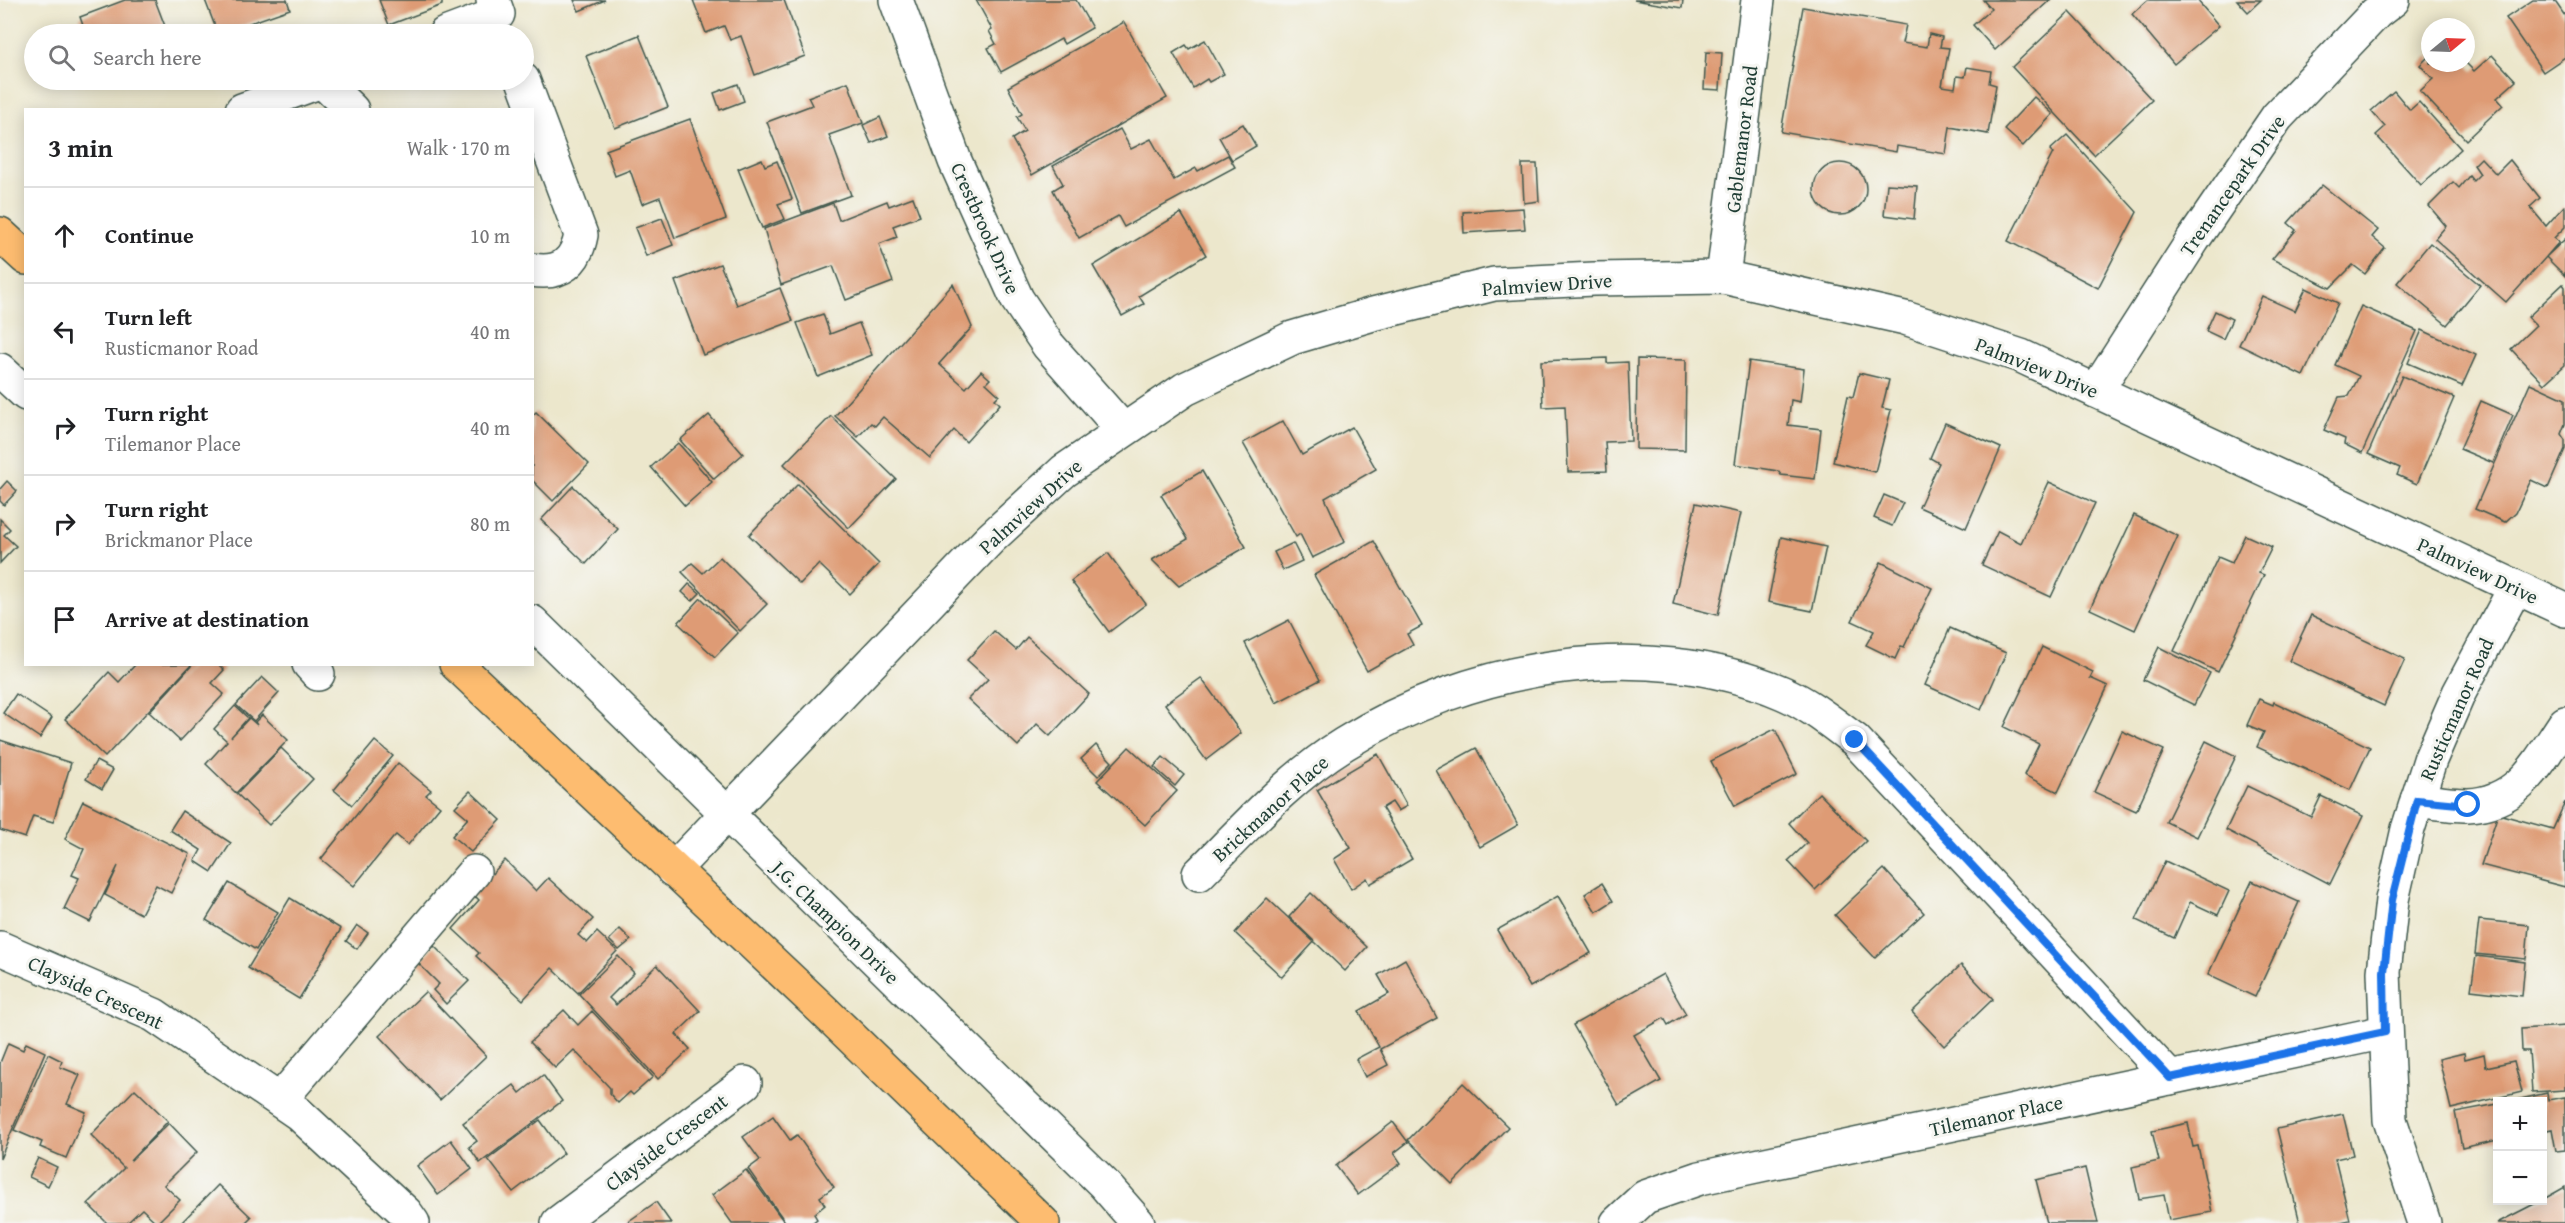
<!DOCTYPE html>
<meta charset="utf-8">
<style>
:root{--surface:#fff;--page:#f2f2f2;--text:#202124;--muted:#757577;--line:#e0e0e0}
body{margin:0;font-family:"Gentium Book Plus",serif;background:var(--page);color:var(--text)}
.controls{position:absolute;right:18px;bottom:18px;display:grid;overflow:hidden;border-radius:0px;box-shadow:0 3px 15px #0003}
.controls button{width:54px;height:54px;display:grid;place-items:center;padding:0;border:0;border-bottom:2px solid var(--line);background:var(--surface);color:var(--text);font:30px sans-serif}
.compass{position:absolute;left:2421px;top:18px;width:54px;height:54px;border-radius:50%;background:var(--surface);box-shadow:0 3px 15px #0003;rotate:71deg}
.stop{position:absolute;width:18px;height:18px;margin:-14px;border:4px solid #1a73e8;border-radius:50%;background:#fff}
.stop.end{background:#1a73e8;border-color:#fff;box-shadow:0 2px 6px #0008}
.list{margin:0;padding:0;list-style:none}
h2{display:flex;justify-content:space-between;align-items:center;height:78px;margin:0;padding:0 24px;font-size:26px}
h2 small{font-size:20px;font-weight:400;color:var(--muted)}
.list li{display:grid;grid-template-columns:39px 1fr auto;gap:18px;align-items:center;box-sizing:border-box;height:96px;padding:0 24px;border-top:2px solid var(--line)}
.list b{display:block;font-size:22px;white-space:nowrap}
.list p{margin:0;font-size:20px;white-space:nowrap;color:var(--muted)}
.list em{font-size:20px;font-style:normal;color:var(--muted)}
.icon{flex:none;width:33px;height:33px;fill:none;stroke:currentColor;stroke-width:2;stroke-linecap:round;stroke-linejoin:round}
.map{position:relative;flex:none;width:2565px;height:1223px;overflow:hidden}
.search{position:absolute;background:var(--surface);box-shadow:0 3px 15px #0003;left:24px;top:24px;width:510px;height:66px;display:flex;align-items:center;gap:15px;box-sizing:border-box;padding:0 21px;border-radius:33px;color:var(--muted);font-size:22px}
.panel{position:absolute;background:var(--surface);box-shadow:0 3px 15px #0003;left:24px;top:108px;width:510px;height:558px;border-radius:0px}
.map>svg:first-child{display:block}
.building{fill:#de9b74}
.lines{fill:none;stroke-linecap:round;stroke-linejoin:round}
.minor-casing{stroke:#3e564b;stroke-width:36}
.major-casing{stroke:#3e564b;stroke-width:36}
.minor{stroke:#fff;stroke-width:33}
.major{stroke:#fdbc6f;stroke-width:33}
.route{stroke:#1a73e8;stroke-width:8}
.labels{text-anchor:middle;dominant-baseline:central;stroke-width:6;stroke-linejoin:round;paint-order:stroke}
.street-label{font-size:20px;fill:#1f3d34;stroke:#f6f6f2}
</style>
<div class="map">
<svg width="2565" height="1223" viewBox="0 0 2565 1223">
<rect width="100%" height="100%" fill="#f6f6f2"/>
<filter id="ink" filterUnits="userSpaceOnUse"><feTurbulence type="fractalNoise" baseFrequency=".0167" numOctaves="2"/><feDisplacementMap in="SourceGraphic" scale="12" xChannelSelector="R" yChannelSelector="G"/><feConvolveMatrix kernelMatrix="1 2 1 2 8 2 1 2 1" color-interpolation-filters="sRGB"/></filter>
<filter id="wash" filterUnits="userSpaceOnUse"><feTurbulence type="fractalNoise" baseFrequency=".008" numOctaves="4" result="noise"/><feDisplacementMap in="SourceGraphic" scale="24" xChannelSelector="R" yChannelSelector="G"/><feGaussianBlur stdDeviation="1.35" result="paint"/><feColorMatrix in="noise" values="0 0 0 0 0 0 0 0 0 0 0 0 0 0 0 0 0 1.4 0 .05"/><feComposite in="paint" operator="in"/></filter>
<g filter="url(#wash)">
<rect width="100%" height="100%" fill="#ece7cc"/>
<g id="blocks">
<!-- building -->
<g class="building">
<polygon points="125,0 155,0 168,34 86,34 80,17"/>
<polygon points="205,0 287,0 290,9 218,34"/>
<polygon points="379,0 442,0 442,5 389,25"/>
<polygon points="574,0 605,0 579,11"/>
<polygon points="693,0 784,0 805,56 755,75 741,36 730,40 724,26 706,33"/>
<polygon points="976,0 1076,0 1092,28 1064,44 1061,39 1001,72 988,48 996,44 989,31 992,29"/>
<polygon points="1634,0 1683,0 1682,8"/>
<polygon points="1983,0 2050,0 1995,50 1973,25 1991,9"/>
<polygon points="2148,0 2197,0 2219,26 2174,64 2132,14"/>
<polygon points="2237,0 2261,0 2248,12"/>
<polygon points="2533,0 2554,0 2565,16 2565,57 2543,72 2506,18"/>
<polygon points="1803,7 1906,25 1902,43 1927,47 1929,34 1942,37 1940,47 1949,48 1942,86 1955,88 1957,76 1965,77 1967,67 1991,71 1989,83 1996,85 1988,134 1950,127 1946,154 1897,146 1896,152 1781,132"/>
<polygon points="2070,12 2152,100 2094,155 2012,67"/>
<polygon points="1124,22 1167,98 1032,175 1012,139 1025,131 1017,117 1022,114 1008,87"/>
<polygon points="639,35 668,107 615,128 586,56"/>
<polygon points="1205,40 1224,74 1209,82 1207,79 1193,88 1173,53 1186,45 1189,49"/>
<polygon points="1706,52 1722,53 1720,90 1704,89"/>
<polygon points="2430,55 2430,63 2466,63 2474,71 2492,55 2516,81 2497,98 2503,105 2466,140 2420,91 2433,79 2420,65"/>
<polygon points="848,82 863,123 829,135 851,195 802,213 767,122 812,105 808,97"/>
<polygon points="738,84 744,101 720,110 714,93"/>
<polygon points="2394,91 2410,110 2419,102 2461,149 2421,185 2376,135 2385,127 2371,111"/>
<polygon points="2034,97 2053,114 2023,146 2004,129"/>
<polygon points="880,117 888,136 871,143 863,125"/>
<polygon points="690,119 726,219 675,238 660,197 642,204 630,170 615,176 606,150"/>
<polygon points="1243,124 1256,146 1232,160 1219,137"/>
<polygon points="1120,129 1131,149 1151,139 1174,180 1196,168 1198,171 1228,155 1235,167 1124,227 1118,216 1079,238 1053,190 1063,184 1053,166"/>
<polygon points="2067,135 2137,212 2098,288 2008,241 2053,153 2050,150"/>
<polygon points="2481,158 2496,174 2510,160 2540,198 2530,207 2546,226 2564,206 2565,207 2565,227 2554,238 2559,242 2546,257 2565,239 2565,276 2546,257 2506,302 2435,239 2446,226 2429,206 2453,182 2459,188 2469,176 2473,181 2480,174 2474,165"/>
<polygon points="762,159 765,166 777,161 792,199 778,204 785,219 762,228 738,169"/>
<circle cx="1840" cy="189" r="26"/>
<polygon points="1522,164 1537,164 1539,201 1524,203"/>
<polygon points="1887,184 1917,186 1914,219 1884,215"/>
<polygon points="2322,185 2378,230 2372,237 2385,248 2365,274 2353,265 2330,288 2272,259 2296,230 2288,223"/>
<polygon points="913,197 920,216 893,226 897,237 879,244 893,282 846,300 833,266 781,285 764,229 833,203 839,220 887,201 889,206"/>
<polygon points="1523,208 1525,229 1464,233 1463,212"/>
<polygon points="1181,213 1206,255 1139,296 1144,304 1122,316 1093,266"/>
<polygon points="662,218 673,245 646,256 635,228"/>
<polygon points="2430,243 2480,285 2447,325 2397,283"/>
<polygon points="720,264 737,305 780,288 793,321 703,355 675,281"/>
<polygon points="953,284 972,327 939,364 966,388 981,371 990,379 986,383 999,395 995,399 1000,404 966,442 954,430 930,458 883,417 875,426 871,423 858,437 835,416"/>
<polygon points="2563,284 2565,287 2565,365 2544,384 2511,349 2536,325 2528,317"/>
<polygon points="2306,288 2338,303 2303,376 2239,345 2262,296 2295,311"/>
<polygon points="2361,306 2417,331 2362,453 2344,444 2345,439 2324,430 2339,397 2349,396 2359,376 2335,365"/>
<polygon points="2215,311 2232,319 2223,339 2206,331"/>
<polygon points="823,314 830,334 859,323 872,355 818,377 797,323"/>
<polygon points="2422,330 2476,355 2462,386 2408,363"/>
<polygon points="1607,358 1607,363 1628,362 1631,441 1605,442 1607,471 1568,472 1565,406 1543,407 1541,361"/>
<polygon points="1637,359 1686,360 1685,450 1636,449"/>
<polygon points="1749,361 1804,369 1800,402 1791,400 1788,425 1821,429 1815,479 1781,475 1778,471 1735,464"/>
<polygon points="1859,373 1889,380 1882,408 1891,410 1875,472 1833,462 1848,396 1853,397"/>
<polygon points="2402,376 2454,398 2417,484 2397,475 2400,468 2368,454"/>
<polygon points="2530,383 2565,399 2565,424 2561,434 2565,440 2565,449 2548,488 2531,480 2516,512 2505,522 2475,509"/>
<polygon points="2481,401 2513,415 2493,463 2460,449"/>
<polygon points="536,412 589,464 553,501 532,480 532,416"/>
<polygon points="709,415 743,454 714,479 680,440"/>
<polygon points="831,416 896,479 849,528 784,464"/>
<polygon points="1283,421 1302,455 1352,427 1376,469 1325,498 1345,542 1312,558 1300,534 1296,537 1243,443"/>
<polygon points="1945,423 2001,448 1966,528 1919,507 1939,463 1930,458"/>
<polygon points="678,443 712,482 685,506 651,467"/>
<polygon points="1202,471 1246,547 1179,586 1152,560 1188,539 1161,495"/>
<polygon points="7,481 17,491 4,505 0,501 0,489"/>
<polygon points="2049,482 2095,503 2051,597 1982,565 1998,531 2021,543"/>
<polygon points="798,484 879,564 850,594 819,564 800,584 749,535"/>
<polygon points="573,486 618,529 586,564 541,520"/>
<polygon points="1884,495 1903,503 1892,526 1874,518"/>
<polygon points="1696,503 1741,513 1718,615 1673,604"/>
<polygon points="2134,515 2178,536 2135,630 2090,609"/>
<polygon points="0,519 10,529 4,535 16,546 0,563"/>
<polygon points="2245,535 2272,547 2259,573 2264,575 2218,672 2174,651 2218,557 2232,563"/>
<polygon points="1781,537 1826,547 1812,611 1768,602"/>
<polygon points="1374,541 1422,626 1407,634 1413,645 1367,671 1314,575"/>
<polygon points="1293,543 1302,561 1283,570 1274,552"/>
<polygon points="1108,553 1146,604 1109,632 1071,581"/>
<polygon points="720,557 767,604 740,631 682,572 692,563 703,573"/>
<polygon points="1881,562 1932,588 1904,647 1901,646 1895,659 1866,645 1874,631 1852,621"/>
<polygon points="689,584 700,593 692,601 682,592"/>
<polygon points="701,598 738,633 715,657 678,623"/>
<polygon points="2311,615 2405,659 2384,706 2289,661"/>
<polygon points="1289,620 1320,680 1276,703 1245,643"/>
<polygon points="1950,628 2006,653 1981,710 1925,685"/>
<polygon points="994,631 1016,650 1027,637 1089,694 1050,736 1037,724 1018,746 968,699 988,679 967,660"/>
<polygon points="2042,647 2093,672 2090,678 2108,686 2058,792 2024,775 2039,744 2004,727"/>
<polygon points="2159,647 2210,673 2194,705 2143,680"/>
<polygon points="136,664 192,664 105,757 65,719 109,672 119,682"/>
<polygon points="193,664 218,664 224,670 212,683 224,694 180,741 149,712"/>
<polygon points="262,677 279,693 254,721 236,705"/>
<polygon points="1201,678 1241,733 1206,760 1165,704"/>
<polygon points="16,694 52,718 40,738 3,713"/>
<polygon points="2259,699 2273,705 2274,702 2370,747 2350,790 2257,747 2264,732 2247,725"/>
<polygon points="235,706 248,718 231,737 249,718 257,725 255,722 262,715 288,740 236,793 206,764 227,741 214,729"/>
<polygon points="1775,729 1797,774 1735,806 1711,761"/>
<polygon points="2122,731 2164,750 2136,811 2094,792"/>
<polygon points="0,740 71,763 53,822 33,816 25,838 0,830"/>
<polygon points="375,741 393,756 352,805 334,790"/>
<polygon points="2206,741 2236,756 2197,837 2166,822"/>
<polygon points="1096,745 1112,762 1098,776 1081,759"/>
<polygon points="1129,747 1177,791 1145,825 1097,781"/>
<polygon points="281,748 313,779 269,825 237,794"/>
<polygon points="1476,748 1518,825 1480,847 1436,770"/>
<polygon points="1378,754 1407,806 1398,811 1392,802 1382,808 1412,859 1370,884 1367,878 1351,889 1334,859 1351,848 1317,790"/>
<polygon points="1163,757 1184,775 1175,786 1154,767"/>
<polygon points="96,761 113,770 102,789 86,779"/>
<polygon points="398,763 431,790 426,795 440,806 408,845 396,835 393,838 354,886 321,859"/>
<polygon points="2247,786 2311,817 2321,796 2363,816 2330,884 2226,830"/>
<polygon points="470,791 501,820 471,852 452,836 468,818 455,807"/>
<polygon points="1819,793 1866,841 1815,890 1788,861 1807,843 1789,823"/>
<polygon points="83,801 190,854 171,893 156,885 141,914 105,895 118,866 90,922 64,909 79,878 72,875 84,849 65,839"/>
<polygon points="2565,802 2565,887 2481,865 2498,814 2553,829"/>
<polygon points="182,811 231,843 212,872 195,861 201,850 170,830"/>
<polygon points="505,860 536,891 548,878 593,919 578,935 587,943 597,932 617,951 578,993 552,968 523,1000 476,956 479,953 453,929 479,900 473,894"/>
<polygon points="2165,861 2229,891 2218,915 2190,902 2174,938 2136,920"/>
<polygon points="1884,869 1924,913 1875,958 1835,915"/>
<polygon points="2252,881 2299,902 2255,997 2208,975"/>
<polygon points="229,883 278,912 256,950 206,920"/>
<polygon points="1602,883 1613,901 1596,912 1585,894"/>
<polygon points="1311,893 1367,947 1345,971 1289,917"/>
<polygon points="1558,896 1591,953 1530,987 1497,930"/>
<polygon points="290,898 341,929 299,999 248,968"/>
<polygon points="1267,898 1314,942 1282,977 1235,933"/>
<polygon points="2479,920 2529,925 2526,959 2475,954"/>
<polygon points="357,925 368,933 357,949 346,941"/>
<polygon points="620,929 631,940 619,950 609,940"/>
<polygon points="434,946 469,981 446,1004 433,990 439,984 418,963"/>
<polygon points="618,956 634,973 609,998 616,1005 657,965 700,1011 676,1034 690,1049 658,1079 579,994"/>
<polygon points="2476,956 2525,962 2522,996 2471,990"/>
<polygon points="1405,959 1437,1018 1380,1049 1388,1065 1365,1077 1356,1059 1379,1047 1359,1011 1389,994 1378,975"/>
<polygon points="1961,965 1993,999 1944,1046 1912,1012"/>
<polygon points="1663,974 1686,1014 1668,1025 1664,1018 1634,1035 1661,1081 1619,1105 1573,1025"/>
<polygon points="425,992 486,1056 440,1100 379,1036"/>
<polygon points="564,1010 578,1025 592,1011 653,1077 633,1095 630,1092 618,1103 610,1094 610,1088 574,1050 555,1068 530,1042"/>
<polygon points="2565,1026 2565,1090 2532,1092 2529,1051 2522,1051 2521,1029"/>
<polygon points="8,1043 23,1050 26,1043 45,1052 0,1159 0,1063"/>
<polygon points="2464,1053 2465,1059 2484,1054 2486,1067 2514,1061 2522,1092 2451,1109 2439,1059"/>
<polygon points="48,1054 62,1061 60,1067 80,1075 67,1104 86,1112 66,1158 40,1147 42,1142 14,1130"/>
<polygon points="543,1075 562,1101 480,1163 469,1147 477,1141 463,1123 514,1085 520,1093"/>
<polygon points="1463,1083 1508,1127 1452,1184 1408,1140"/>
<polygon points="135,1089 168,1121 130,1161 169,1123 197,1152 164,1185 180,1200 157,1223 142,1209 127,1223 107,1223 88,1204 124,1168 91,1135"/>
<polygon points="2547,1093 2548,1100 2565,1097 2565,1150 2556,1151 2552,1129 2542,1131 2542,1101 2512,1101"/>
<polygon points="2498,1104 2498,1140 2462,1148 2455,1112"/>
<polygon points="2343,1114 2353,1155 2335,1159 2350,1220 2337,1223 2300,1223 2277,1129"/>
<polygon points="773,1116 790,1140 797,1135 834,1187 820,1197 825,1205 814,1214 817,1219 812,1223 786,1223 748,1169 760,1160 743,1137"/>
<polygon points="540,1120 564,1153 513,1192 488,1159"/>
<polygon points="1393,1122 1408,1142 1394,1153 1401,1163 1358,1195 1336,1166"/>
<polygon points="2188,1123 2193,1147 2198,1146 2212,1212 2169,1220 2164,1195 2139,1199 2132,1167 2159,1161 2152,1131"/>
<polygon points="451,1140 472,1169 438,1195 417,1166"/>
<polygon points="38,1158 57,1167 48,1186 29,1177"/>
<polygon points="2085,1168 2098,1223 2047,1223 2036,1180"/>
<polygon points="746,1170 785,1223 732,1223 712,1195"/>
<polygon points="218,1185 251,1217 245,1223 181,1223"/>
<polygon points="2565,1187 2565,1223 2497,1223 2542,1200"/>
<polygon points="656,1202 671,1223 626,1223"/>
</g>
</g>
</g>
<g filter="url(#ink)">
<use href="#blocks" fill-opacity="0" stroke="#3e564b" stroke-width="1.5"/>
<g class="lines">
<defs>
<g id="minor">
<polyline points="896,0 955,161 1017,299 1048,345 1123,430"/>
<polyline points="445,34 498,14 493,0"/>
<polyline points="321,80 352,110"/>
<path d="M523,80L581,235C576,262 561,275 532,270"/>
<polyline points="242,110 324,80"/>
<polyline points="1723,277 1758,0"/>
<polyline points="0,370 26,394"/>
<polyline points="2096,391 2193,240 2277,117 2376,13 2393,0"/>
<polyline points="532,622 1103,1183 1138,1223"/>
<polyline points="309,664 318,674"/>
<path d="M2417,800C2433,802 2451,805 2468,805C2520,803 2539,761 2565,723"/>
<polyline points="673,870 990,539 1064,471 1185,389 1292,338 1373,314 1494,284 1594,279 1723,277 1905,318 2021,356 2565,610"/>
<path d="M1199,874C1245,828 1289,778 1344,744C1469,665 1643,634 1783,693C1809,704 1832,723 1855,740L2170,1078"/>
<polyline points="0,948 154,1015 298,1113 406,1213 413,1223"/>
<polyline points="280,1100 474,872"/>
<polyline points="558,1223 745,1083"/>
<polyline points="1617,1223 1645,1197 1700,1178 2385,1032"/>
<polyline points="2424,1223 2390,1120 2384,972 2392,900 2408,829 2430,760 2459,693 2515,588"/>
</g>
<g id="major">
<polyline points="0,234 26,258"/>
<polyline points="456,664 823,1010 1043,1223"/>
</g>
</defs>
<!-- minor casing -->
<use href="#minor" class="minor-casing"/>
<!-- major casing -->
<use href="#major" class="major-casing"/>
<!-- minor -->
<use href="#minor" class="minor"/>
<!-- major -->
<use href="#major" class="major"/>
</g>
</g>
<g class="lines" filter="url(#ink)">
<!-- route -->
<polyline class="route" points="1855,740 2170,1078 2385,1032 2384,972 2392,900 2417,800 2468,805"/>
</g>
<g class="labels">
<!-- street labels -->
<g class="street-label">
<text transform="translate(1741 139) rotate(-83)">Gablemanor Road</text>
<text transform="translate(2232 185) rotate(-55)">Trenancepark Drive</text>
<text transform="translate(986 228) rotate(66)">Crestbrook Drive</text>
<text transform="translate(1547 284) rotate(-4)">Palmview Drive</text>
<text transform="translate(2037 367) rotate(22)">Palmview Drive</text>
<text transform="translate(1030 506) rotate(-42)">Palmview Drive</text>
<text transform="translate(2478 570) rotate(25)">Palmview Drive</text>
<text transform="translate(2456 709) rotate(-66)">Rusticmanor Road</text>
<text transform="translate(1270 808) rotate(-42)">Brickmanor Place</text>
<text transform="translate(836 922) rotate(44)">J.G. Champion Drive</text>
<text transform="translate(96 992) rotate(25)">Clayside Crescent</text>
<text transform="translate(1996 1115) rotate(-12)">Tilemanor Place</text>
<text transform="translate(666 1142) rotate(-37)">Clayside Crescent</text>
</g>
</g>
</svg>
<div class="controls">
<button>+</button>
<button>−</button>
</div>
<svg class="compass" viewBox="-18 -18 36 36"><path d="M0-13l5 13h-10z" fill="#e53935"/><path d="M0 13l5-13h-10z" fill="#757577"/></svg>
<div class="stop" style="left:2468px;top:805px"></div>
<div class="stop end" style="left:1855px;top:740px"></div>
<div class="search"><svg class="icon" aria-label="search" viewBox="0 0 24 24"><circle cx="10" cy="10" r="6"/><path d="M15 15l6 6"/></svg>Search here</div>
<section class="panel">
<h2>3 min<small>Walk · 170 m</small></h2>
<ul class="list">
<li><svg class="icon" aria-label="ahead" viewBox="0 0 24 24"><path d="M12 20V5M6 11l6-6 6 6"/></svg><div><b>Continue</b></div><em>10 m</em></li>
<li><svg class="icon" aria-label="left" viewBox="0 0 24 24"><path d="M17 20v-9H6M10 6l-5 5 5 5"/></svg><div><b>Turn left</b><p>Rusticmanor Road</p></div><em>40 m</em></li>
<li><svg class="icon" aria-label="right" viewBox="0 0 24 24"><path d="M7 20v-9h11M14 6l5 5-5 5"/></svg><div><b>Turn right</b><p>Tilemanor Place</p></div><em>40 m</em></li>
<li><svg class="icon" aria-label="right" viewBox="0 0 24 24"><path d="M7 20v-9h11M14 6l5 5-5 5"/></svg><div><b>Turn right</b><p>Brickmanor Place</p></div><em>80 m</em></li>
<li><svg class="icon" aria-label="arrive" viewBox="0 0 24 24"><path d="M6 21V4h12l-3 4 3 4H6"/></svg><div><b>Arrive at destination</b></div></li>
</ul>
</section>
</div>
